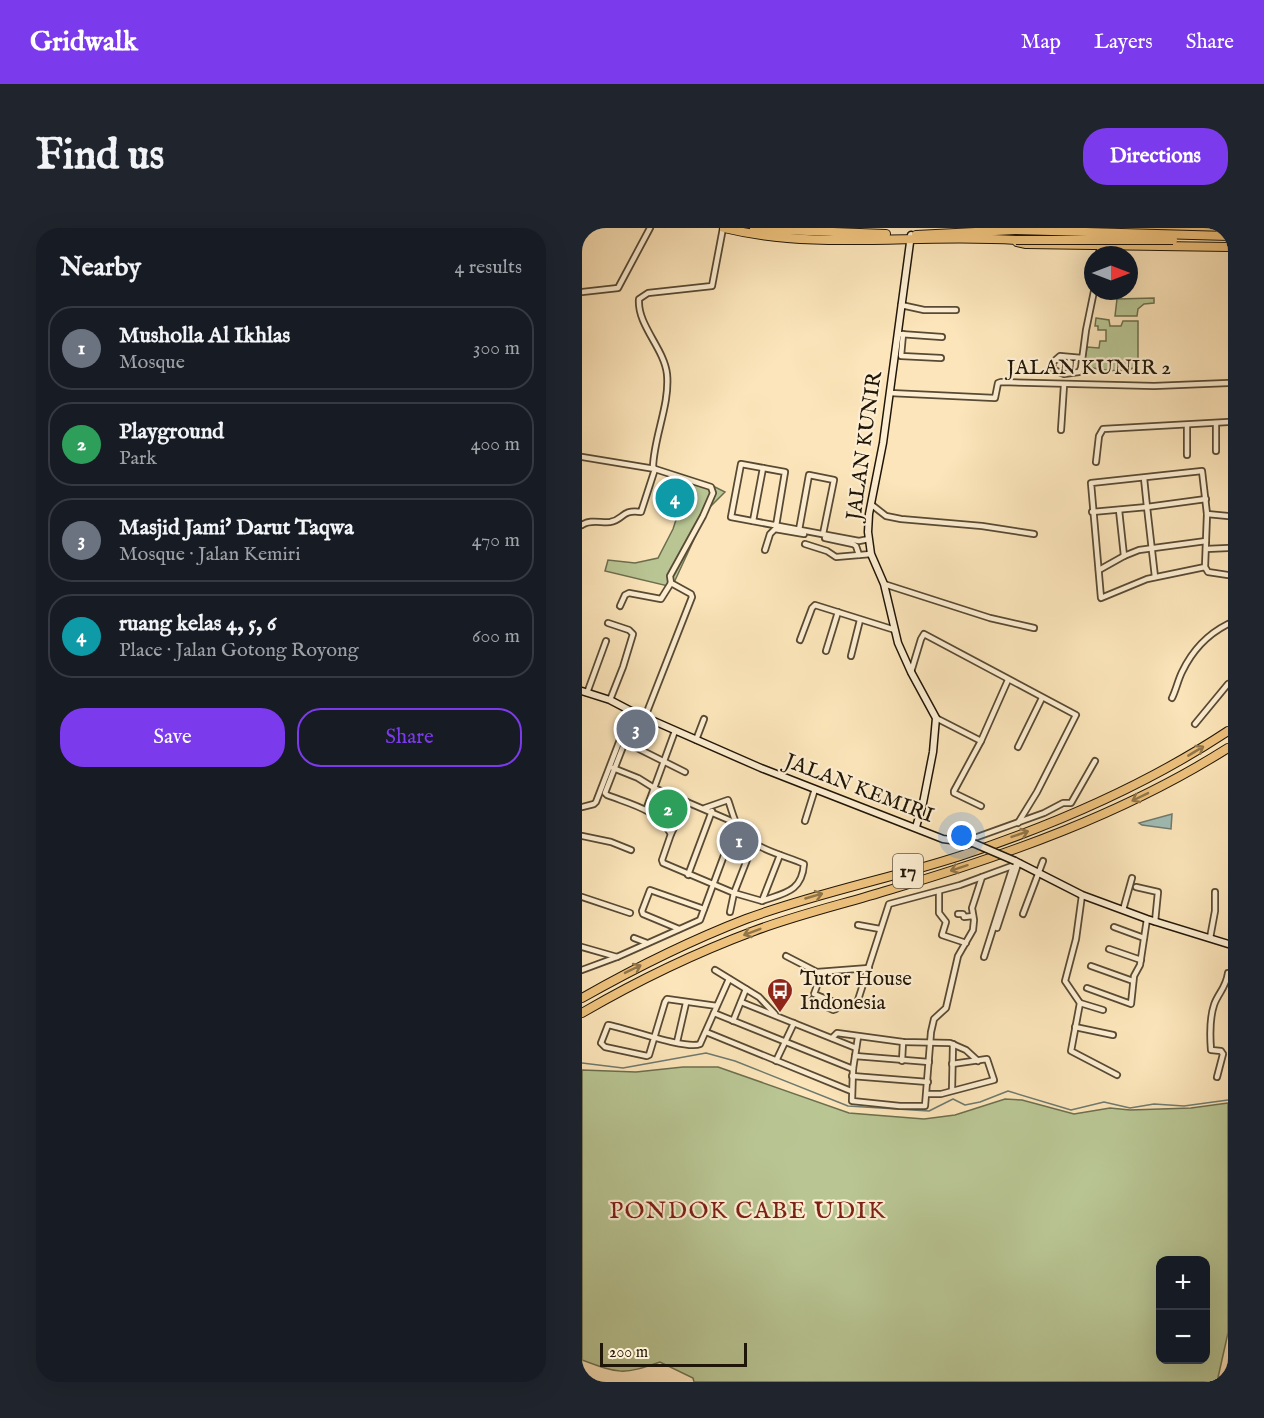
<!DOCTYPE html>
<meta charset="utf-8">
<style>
:root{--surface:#171b24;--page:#20242c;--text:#f1f3f6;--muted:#9ea1a6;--line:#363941;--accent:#7c3aed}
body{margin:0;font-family:"IM FELL English",serif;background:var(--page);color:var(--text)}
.controls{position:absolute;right:18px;bottom:18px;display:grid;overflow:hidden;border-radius:12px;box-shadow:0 6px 24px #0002}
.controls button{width:54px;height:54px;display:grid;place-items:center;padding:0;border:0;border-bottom:2px solid var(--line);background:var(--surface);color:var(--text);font:30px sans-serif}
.compass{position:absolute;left:502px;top:18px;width:54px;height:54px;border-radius:50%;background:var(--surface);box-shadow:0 6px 24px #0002;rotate:90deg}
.scale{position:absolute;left:18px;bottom:15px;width:147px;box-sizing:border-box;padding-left:6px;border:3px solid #201607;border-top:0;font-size:16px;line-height:21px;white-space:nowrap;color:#201607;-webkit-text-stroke:4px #fdeed2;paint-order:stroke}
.you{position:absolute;left:380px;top:608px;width:21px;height:21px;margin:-15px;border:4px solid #fff;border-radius:50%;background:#1a73e8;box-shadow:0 0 0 9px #1a73e833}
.badge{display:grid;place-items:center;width:39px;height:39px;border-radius:50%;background:var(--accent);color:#fff;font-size:20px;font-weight:700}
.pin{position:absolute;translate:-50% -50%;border:3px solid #fff;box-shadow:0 2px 6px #0006}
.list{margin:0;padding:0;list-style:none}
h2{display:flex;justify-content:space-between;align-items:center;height:78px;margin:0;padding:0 24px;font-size:26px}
h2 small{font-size:20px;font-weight:400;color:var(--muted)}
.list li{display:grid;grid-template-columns:39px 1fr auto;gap:18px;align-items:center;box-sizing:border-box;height:84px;margin:0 12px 12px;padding:0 12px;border:2px solid var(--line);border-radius:24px}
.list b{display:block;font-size:22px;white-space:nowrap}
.list p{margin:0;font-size:20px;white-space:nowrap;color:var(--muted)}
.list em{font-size:20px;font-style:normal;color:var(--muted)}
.actions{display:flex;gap:12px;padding:18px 24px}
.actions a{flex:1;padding:14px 0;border:2px solid var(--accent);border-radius:24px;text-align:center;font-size:21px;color:var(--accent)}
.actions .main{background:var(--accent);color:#fff}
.map{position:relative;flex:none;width:646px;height:1154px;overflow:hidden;border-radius:24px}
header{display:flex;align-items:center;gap:36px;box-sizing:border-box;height:84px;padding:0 30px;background:var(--accent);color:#fff}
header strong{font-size:28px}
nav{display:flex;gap:33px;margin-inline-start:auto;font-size:21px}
.intro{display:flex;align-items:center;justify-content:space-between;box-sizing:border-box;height:144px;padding:0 36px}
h1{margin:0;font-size:42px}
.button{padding:15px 27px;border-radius:24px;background:var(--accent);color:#fff;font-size:21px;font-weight:700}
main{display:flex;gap:36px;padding:0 36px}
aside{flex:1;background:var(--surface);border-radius:24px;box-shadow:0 6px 24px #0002}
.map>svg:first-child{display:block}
.green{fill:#b9c694;stroke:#6c6e4e;stroke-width:1.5;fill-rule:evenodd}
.water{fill:#a0bdb6;stroke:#6d7a70;stroke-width:1.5}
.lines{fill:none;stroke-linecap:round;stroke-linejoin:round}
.stream{stroke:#6d7a70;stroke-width:1.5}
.street-casing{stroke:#574a34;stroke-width:8}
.secondary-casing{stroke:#201607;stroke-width:9}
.highway-casing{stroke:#201607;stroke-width:10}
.street{stroke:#fdeed2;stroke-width:4.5}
.secondary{stroke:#fdeed2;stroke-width:6}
.highway{stroke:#eec27d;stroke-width:8}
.secondary-bridge-casing{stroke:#201607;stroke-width:9;stroke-linecap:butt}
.highway-bridge-casing{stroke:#201607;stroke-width:10;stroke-linecap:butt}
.secondary-bridge{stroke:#fdeed2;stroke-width:6}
.highway-bridge{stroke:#eec27d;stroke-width:8}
.oneway{stroke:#917548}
.labels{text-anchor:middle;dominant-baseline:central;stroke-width:4.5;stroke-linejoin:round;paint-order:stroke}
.shield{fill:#fdeed2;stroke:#625744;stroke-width:1.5}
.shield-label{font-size:20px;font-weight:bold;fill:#201607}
.street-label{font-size:21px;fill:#201607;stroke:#fdeed2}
.poi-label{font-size:21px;fill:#201607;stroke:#fdeed2;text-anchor:start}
.quarter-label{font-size:24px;letter-spacing:1.5px;fill:#7a1f14;stroke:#fdeed2}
</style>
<header>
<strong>Gridwalk</strong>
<nav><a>Map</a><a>Layers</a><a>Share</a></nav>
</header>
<div class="intro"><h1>Find us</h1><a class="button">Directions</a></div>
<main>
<aside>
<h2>Nearby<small>4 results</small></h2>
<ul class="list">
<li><span class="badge" style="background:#6b7280">1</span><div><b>Musholla Al Ikhlas</b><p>Mosque</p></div><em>300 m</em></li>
<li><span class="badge" style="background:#2e9e5b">2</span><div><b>Playground</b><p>Park</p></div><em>400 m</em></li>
<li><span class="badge" style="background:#6b7280">3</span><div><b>Masjid Jami' Darut Taqwa</b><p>Mosque · Jalan Kemiri</p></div><em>470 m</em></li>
<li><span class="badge" style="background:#0f9aa8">4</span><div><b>ruang kelas 4, 5, 6</b><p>Place · Jalan Gotong Royong</p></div><em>600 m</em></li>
</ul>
<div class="actions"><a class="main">Save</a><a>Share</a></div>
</aside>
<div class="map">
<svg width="646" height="1154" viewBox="0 0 646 1154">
<rect width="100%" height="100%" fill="#fce5ba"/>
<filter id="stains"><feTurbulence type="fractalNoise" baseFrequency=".00333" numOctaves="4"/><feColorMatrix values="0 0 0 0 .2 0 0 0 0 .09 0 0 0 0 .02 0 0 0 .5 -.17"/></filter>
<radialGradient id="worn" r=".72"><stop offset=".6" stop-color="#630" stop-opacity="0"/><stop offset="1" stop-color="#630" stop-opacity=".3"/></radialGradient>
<!-- green -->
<g class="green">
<polygon points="572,70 572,75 562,76 556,81 555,88 533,88 535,71"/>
<path d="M514,90L527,92L528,98H539L541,93H556V138C544,145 518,143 505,138L503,130L505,119L517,120L518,113H524V102H516V98H513Z"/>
<polygon points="107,252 129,257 143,264 126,281 90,359 23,343 26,332 53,335 76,330 91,301"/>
<polygon points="76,564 103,574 91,600 72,581 71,573"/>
<path d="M101,839H136L267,885L342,891L373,887L423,871L440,872L492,886L528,880L548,882L609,880L646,875V1105L635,1154H112L111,1150L78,1134C41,1147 37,1146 0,1132V842L54,844ZM578,1032H624V1132H578Z"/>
</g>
<!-- water -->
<polygon class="water" points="590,586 589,601 560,597 557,595"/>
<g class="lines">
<!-- stream -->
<polyline class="stream" points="0,835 41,840 124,825 153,833 266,878 347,883 371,871 383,877 398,874 426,863 489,882 522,874 548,880 572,876 602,878 646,872"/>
<defs>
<g id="street">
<polyline points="517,27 518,18"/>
<polyline points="0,64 36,60 68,0"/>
<polyline points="319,77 342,82 374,82"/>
<polyline points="318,106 360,109"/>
<polyline points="321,106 319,128 359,130"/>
<polyline points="500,130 478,128 470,135 472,142 482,146 497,144 499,140 504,102 512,63"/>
<polyline points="308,165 413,170 416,155 419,154 572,158 646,155"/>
<polyline points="634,195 634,223"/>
<polyline points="605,197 605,227"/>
<polyline points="479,202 482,157"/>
<path d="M0,229L73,241L59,284C39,281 42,292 28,294C19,295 8,291 0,297"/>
<polyline points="514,234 517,208 521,201 646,194"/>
<polyline points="562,250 565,279 624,271"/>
<polyline points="290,277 304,288 319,291 400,298 452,306"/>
<polyline points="537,282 542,328"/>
<polyline points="510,284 565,279 573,349"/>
<polyline points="625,286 646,288"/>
<polyline points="171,293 181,240"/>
<polyline points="194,298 203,244 159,236 149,289 277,313 287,311"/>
<polyline points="217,302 227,247 252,252 241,306"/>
<polyline points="243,310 271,316 274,318 277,327"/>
<polyline points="223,316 245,323 254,329 289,326"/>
<polyline points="624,321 646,320"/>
<polyline points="183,322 188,306 193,301 222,306"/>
<polyline points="623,339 565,351 519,370 509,255 620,243 625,286 623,339 626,344 646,347"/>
<polyline points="517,342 542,328 557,322 624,313"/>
<polyline points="302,356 408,390 452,400"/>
<polyline points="38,378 43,367 47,365 79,371 89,355"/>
<polyline points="26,395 47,402 51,406 41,439 28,472"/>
<polyline points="218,412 230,380 233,377 313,402"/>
<polyline points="244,423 256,384"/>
<polyline points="269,428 278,392"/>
<polyline points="329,444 339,411 342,406 494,487 455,564 436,595"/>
<polyline points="5,465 24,413"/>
<path d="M590,470C594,462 596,452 600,444C610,423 626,406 646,396"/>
<path d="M63,489L110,369L109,366L89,355L88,348L121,288L131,265L129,259L73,241L71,239C72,208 88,177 85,146C82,120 55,97 57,71L66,65L130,58L141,0"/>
<polyline points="354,490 399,513"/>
<polyline points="613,496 646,456"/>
<polyline points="114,512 122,491"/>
<polyline points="436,519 460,470"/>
<path d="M103,544L47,516H42L23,565L25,567C51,577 74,581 89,606L80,632L81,635L152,665L180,673L198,627"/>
<polyline points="399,578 372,565 372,563 399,513 426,452"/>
<polyline points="0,579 12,576 14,574 49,483"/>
<path d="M123,580L146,572C150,582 152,595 159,603C173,622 202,627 222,636C220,664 202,665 180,673"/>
<polyline points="64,582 93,503"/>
<polyline points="223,593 233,561"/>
<polyline points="89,606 105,574"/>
<polyline points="0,608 29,614 49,622"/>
<polyline points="384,613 462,585 481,575 489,575 513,533"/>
<polyline points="106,647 130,583"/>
<polyline points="554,659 576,664 573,694"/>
<polyline points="357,663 357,685 364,694 360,707 384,715"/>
<polyline points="500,667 494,711 483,753 498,775 489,823 535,847"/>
<polyline points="0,669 48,685"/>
<polyline points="541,682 550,650"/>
<polyline points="148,684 152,665 172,614"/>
<polyline points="376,686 381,686 382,689 391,688"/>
<polyline points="441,686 461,633"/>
<polyline points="276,697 298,701"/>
<polyline points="532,699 562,710"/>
<polyline points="415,700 436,636"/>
<polyline points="97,701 61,686 60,683 68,662 122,681"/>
<polyline points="52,710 65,715"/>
<polyline points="628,710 633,683 633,664"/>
<polyline points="0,719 35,729"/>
<polyline points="527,721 559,732"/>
<polyline points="204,728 235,744 287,740"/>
<polyline points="402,729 431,638"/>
<polyline points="509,738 551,753"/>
<polyline points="0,742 35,729 118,692 154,595 72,560 56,550 31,540"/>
<polyline points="133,742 177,769 193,786"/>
<polyline points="240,744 232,766 257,776 275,775 307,676 378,657 438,635"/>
<polyline points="505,760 549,776 552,748 558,737 565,691"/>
<polyline points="230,772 251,782 254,781 257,776"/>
<polyline points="159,774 274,820"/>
<polyline points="498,775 521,782"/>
<path d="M135,778L85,771L83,774L67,827L65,828L23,819L19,815L26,797C44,800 104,822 118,816L147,751"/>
<polyline points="132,785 271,841"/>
<polyline points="151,793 164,761"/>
<polyline points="493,799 531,807"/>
<polyline points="124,804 269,863"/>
<polyline points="276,809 271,841 270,873 318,878 343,878 349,804 352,791 364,780 376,728 391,702 392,692 390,680 400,649"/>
<polyline points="250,810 255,805 321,814 368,815 384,822 396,833"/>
<polyline points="95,814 104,775"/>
<polyline points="273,828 347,834"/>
<polyline points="194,833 212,795"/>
<polyline points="320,833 321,814"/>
<polyline points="270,848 346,854"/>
<path d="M635,849L641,826L639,823L629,822C628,809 628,789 632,777C636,765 644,760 646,745"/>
<polyline points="370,862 371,816"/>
<polyline points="345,866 359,866 412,852 405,831 370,836"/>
</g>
<g id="secondary">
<polyline points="329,7 301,215 287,286 286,304 289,326 302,356 316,415 329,444 354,490 351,524 341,575 334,599"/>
<polyline points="0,463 28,472 49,483 179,540 361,611 391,615"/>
<polyline points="433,633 500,667 565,691 646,716"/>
</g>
<g id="highway">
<path d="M142,0C237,23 337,5 434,12"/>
<polyline points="511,0 646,3"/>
<polyline points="172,1 304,6"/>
<polyline points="334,7 433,2"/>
<polyline points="435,14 444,16 646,19"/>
<path d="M0,770C53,740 107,713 164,691C234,665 307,651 378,628C472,597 563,558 646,503"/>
<path d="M0,785C55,753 113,725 172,703C217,686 262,676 307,662C425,627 542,586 646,520"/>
</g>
</defs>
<!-- street casing -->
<use href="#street" class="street-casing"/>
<!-- secondary casing -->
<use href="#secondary" class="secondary-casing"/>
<!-- highway casing -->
<use href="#highway" class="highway-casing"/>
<!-- street -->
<use href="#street" class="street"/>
<!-- secondary -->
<use href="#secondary" class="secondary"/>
<!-- highway -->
<use href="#highway" class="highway"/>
<defs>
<polyline id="secondary-bridge" points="391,615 433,633"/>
<g id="highway-bridge">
<polyline points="433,2 646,8"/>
<polyline points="434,12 591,12"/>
</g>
</defs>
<!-- secondary-bridge casing -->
<use href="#secondary-bridge" class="secondary-bridge-casing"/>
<!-- highway-bridge casing -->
<use href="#highway-bridge" class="highway-bridge-casing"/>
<!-- secondary-bridge -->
<use href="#secondary-bridge" class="secondary-bridge"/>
<!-- highway-bridge -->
<use href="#highway-bridge" class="highway-bridge"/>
</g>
<!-- one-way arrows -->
<defs><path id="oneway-shaft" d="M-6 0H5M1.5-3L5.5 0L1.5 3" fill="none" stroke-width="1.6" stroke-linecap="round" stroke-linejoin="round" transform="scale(1.5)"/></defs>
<g class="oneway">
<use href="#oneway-shaft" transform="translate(614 523) rotate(-31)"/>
<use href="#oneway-shaft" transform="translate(558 569) rotate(154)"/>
<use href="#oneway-shaft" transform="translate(438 606) rotate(-19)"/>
<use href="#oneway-shaft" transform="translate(377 640) rotate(162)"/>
<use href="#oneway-shaft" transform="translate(232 668) rotate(-16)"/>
<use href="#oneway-shaft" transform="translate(170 704) rotate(159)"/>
<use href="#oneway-shaft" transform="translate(51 741) rotate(-26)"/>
</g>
<!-- icons -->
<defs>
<symbol id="bus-pin" viewBox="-11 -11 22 30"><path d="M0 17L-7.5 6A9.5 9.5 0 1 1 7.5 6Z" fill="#8f2418" stroke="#fdeed2"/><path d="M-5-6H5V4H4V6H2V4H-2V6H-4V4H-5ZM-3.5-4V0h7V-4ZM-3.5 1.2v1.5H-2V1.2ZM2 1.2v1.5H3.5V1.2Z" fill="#fff"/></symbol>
</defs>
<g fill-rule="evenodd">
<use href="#bus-pin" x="183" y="748" width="30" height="40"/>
</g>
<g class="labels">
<!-- shield labels -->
<rect class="shield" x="311" y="626" width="30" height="34" rx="4.5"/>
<g class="shield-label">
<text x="326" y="643">17</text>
</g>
<!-- street labels -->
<g class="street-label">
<text x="507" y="140">JALAN KUNIR 2</text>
<text transform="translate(283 218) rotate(-82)">JALAN KUNIR</text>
<text transform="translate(277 561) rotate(21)">JALAN KEMIRI</text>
</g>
<!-- poi labels -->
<g class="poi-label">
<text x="218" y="751">Tutor House<tspan x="218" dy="24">Indonesia</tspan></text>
</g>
<!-- quarter labels -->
<g class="quarter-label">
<text x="166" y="983">PONDOK CABE UDIK</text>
</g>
</g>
<rect width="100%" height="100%" filter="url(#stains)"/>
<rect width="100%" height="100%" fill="url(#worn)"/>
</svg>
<div class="controls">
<button>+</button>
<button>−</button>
</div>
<svg class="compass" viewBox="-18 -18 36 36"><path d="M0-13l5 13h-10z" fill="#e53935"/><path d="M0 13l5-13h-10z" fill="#9ea1a6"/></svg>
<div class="scale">200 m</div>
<div class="you"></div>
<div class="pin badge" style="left:157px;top:613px;background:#6b7280">1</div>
<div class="pin badge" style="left:86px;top:581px;background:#2e9e5b">2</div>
<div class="pin badge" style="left:54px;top:501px;background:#6b7280">3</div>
<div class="pin badge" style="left:93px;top:270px;background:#0f9aa8">4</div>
</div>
</main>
